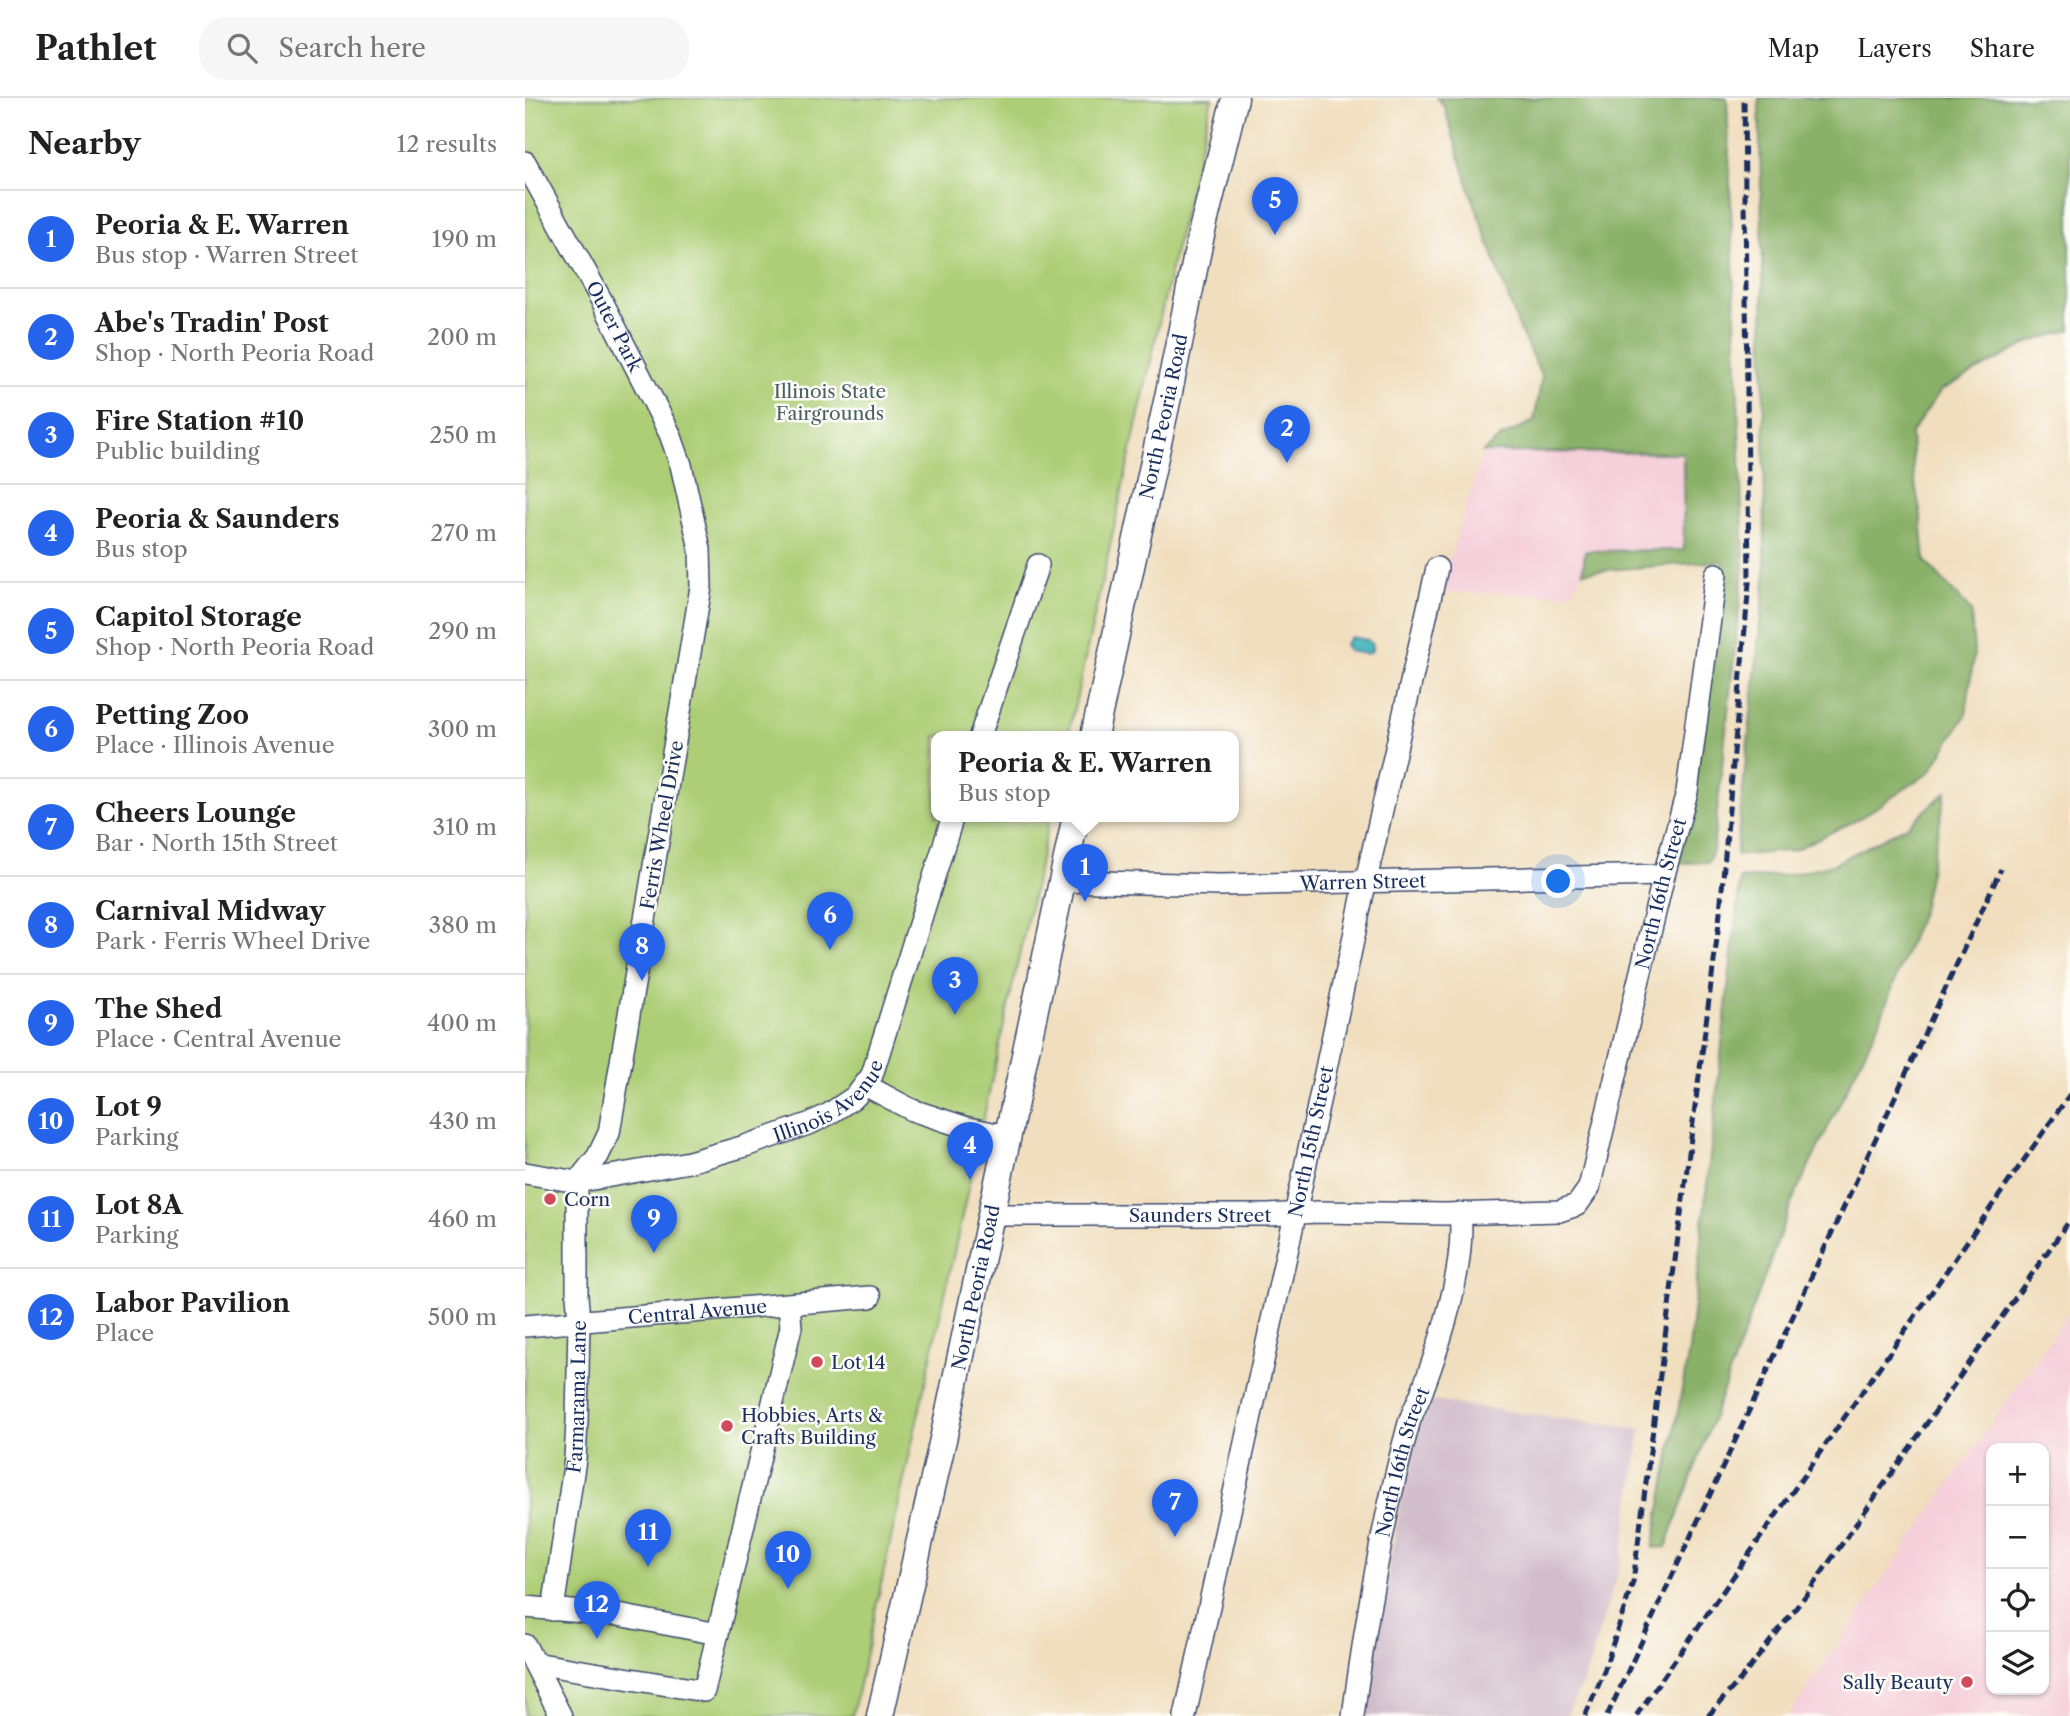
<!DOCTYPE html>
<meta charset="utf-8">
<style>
:root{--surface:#fff;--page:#f6f6f6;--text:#222;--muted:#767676;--line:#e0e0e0;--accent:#2563eb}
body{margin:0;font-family:"Libre Caslon Text",serif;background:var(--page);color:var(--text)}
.controls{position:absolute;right:21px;bottom:21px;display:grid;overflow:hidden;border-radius:14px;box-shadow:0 2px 5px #0004}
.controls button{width:63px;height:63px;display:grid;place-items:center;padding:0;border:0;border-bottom:2px solid var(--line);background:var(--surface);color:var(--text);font:35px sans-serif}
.you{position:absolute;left:1034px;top:784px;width:24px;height:24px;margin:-18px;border:5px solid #fff;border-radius:50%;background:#1a73e8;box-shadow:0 0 0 10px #1a73e833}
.badge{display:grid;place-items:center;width:46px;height:46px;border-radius:50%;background:var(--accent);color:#fff;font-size:23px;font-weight:700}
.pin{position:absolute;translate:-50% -58px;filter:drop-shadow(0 2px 4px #0008)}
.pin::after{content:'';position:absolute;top:37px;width:24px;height:21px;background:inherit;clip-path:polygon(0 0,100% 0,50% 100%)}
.popup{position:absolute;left:406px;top:633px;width:308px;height:91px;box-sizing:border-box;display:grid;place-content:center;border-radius:14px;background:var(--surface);filter:drop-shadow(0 2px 5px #0005);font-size:23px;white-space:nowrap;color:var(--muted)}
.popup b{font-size:26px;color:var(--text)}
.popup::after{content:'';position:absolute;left:50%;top:100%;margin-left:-14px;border:14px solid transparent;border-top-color:var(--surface)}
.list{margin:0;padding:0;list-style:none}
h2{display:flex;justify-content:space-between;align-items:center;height:91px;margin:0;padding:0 28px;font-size:30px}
h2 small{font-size:23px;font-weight:400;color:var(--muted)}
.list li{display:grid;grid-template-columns:46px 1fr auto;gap:21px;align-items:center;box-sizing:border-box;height:98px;padding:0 28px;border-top:2px solid var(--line)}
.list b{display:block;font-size:26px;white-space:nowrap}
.list p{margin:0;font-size:23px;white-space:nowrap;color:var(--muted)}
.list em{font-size:23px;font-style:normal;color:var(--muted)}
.icon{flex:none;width:38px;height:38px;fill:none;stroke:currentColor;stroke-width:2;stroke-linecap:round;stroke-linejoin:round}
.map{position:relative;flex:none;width:1545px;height:1618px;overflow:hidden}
header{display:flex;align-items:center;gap:42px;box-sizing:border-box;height:98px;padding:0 35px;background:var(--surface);border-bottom:2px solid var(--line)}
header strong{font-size:33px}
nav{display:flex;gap:38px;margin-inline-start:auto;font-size:24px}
.search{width:490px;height:63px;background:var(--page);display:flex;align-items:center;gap:18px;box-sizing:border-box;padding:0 24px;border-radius:28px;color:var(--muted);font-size:26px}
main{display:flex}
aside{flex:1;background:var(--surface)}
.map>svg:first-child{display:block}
.built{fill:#f5cfda;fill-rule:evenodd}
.industrial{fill:#d1bdcb}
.green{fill:#adce76;stroke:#647e6a;stroke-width:2}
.forest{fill:#8ab167;stroke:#527062;stroke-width:2}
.water{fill:#45b5bc;stroke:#30728d;stroke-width:2}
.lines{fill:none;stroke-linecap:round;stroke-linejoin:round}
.minor-casing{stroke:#3b496c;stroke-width:24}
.major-casing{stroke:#3b496c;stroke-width:29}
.minor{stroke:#fff;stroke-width:21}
.major{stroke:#fff;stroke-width:26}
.rail{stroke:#1b2f5e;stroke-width:5;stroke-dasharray:10 5;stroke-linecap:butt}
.poi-dot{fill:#d1495b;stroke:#fdfcf7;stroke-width:2.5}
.labels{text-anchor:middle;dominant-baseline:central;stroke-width:5;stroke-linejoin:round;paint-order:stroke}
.street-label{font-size:19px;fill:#1b2f5e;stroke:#fdfcf7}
.park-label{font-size:19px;fill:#475f65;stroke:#fdfcf7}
.poi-label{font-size:19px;fill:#1b2f5e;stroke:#fdfcf7;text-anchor:start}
</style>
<header>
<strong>Pathlet</strong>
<div class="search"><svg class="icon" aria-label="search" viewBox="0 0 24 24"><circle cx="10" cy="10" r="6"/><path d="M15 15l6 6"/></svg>Search here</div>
<nav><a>Map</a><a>Layers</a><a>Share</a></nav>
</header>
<main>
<aside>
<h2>Nearby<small>12 results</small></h2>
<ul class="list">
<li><span class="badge">1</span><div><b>Peoria &amp; E. Warren</b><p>Bus stop · Warren Street</p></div><em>190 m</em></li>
<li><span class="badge">2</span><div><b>Abe's Tradin' Post</b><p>Shop · North Peoria Road</p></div><em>200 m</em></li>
<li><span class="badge">3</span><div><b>Fire Station #10</b><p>Public building</p></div><em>250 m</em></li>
<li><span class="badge">4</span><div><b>Peoria &amp; Saunders</b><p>Bus stop</p></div><em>270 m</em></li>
<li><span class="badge">5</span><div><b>Capitol Storage</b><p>Shop · North Peoria Road</p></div><em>290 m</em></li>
<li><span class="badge">6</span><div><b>Petting Zoo</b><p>Place · Illinois Avenue</p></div><em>300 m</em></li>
<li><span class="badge">7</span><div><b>Cheers Lounge</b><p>Bar · North 15th Street</p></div><em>310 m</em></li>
<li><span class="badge">8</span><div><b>Carnival Midway</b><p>Park · Ferris Wheel Drive</p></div><em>380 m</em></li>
<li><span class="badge">9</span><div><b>The Shed</b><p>Place · Central Avenue</p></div><em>400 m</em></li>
<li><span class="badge">10</span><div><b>Lot 9</b><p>Parking</p></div><em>430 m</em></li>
<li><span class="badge">11</span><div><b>Lot 8A</b><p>Parking</p></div><em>460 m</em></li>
<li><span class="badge">12</span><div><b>Labor Pavilion</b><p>Place</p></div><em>500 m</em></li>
</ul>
</aside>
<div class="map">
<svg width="1545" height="1618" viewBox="0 0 1545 1618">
<rect width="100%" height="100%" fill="#fdfcf7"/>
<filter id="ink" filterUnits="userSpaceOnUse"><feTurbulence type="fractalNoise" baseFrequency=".0143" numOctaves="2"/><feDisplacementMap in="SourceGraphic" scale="14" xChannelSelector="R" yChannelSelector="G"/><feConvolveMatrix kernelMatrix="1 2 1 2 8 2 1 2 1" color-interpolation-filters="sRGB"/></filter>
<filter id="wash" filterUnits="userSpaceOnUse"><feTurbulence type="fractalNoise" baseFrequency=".00686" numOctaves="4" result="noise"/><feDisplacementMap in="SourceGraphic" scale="28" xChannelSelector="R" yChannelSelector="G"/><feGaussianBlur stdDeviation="1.57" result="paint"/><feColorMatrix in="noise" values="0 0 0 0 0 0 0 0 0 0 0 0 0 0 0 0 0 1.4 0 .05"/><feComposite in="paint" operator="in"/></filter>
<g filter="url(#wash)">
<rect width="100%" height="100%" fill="#f0debe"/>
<!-- built -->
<g class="built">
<polygon points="958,354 1158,355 1160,452 1060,453 1058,474 1045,496 914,494"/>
<path d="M1545,1212V1618H1263ZM1519,1350V1592H1466V1350Z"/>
</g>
<!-- industrial -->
<polygon class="industrial" points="907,1303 1116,1331 1097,1460 1060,1580 1041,1618 836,1618 882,1372 892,1331"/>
<!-- green -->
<polygon class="green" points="0,0 687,0 649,157 543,638 411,638 411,718 525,718 327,1618 0,1618"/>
<!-- forest -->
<g class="forest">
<polygon points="912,0 1202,0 1219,466 1188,752 1183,764 1155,765 1171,676 1200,475 1197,463 1058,474 1060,453 1159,452 1158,355 958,354 976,339 1009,323 1017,279 994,230 945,93 919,8"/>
<polygon points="1234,0 1545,0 1545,232 1505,244 1416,292 1386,335 1388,373 1396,419 1400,463 1446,513 1449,556 1441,617 1404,675 1332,722 1269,752 1211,758 1240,481 1238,175"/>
<polygon points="1421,694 1397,812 1354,925 1268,1101 1141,1449 1128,1450 1164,1253 1215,781 1261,777 1309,766 1384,727"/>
</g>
<!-- water -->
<polygon class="water" points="826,539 843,542 847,547 847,553 841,556 823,553 820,546"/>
</g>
<g filter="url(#ink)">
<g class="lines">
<defs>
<g id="minor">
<path id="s1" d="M0,64L78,205L145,336L156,367L175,451L176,489L84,1035L73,1058L52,1084"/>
<polyline points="455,638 513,467"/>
<path id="s2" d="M537,783L695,787L1139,777"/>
<polyline points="340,987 387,1012 439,1029 481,1038"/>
<path id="s3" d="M0,1075L52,1084L164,1064L220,1048L286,1025L304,1016L331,998L347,977L428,718"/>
<path id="s4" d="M465,1117H744L792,1114L919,1116L1034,1113L1052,1107L1064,1090L1139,777L1162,694L1191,476"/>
<path id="s5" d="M0,1228L345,1199"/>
<polyline points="0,1509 93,1517 193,1536"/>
<path id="s6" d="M28,1512L50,1361L52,1324L54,1223L52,1197V1084"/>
<polyline points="0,1547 36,1618"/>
<polyline points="9,1565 179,1593 266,1229 264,1207"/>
<path id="s7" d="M660,1618L770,1117L837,800L912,470"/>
<path id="s8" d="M828,1618C841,1521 858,1419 884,1325C887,1315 892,1306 896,1296C915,1246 941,1167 935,1115"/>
</g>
<g id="major">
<path id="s9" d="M569,638L643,299L676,137L710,0"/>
<path id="s10" d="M355,1618L419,1337L551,718"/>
</g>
</defs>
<!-- minor casing -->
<use href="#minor" class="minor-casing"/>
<!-- major casing -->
<use href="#major" class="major-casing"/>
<!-- minor -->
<use href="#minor" class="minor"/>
<!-- major -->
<use href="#major" class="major"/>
<!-- rail -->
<g class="rail">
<polyline points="1060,1618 1077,1579 1108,1484 1194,825 1224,485 1219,0"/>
<polyline points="1082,1618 1476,771"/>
<polyline points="1111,1618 1545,996"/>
<polyline points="1183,1618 1219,1577 1281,1497 1545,1122"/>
</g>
</g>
</g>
<!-- markers -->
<g class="poi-dot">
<circle cx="25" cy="1101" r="7"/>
<circle cx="292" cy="1264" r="7"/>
<circle cx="202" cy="1328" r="7"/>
<circle cx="1442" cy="1584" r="7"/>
</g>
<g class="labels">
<!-- street labels -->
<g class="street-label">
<text stroke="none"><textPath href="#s1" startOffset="187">Outer Park</textPath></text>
<text stroke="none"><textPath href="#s9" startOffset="327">North Peoria Road</textPath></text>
<text transform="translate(137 727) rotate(-80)">Ferris Wheel Drive</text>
<text stroke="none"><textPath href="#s2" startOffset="301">Warren Street</textPath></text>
<text stroke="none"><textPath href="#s4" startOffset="912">North 16th Street</textPath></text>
<text stroke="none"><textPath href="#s3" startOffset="322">Illinois Avenue</textPath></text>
<text stroke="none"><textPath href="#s7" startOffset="588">North 15th Street</textPath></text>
<text stroke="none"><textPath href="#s4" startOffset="210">Saunders Street</textPath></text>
<text stroke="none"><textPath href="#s10" startOffset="439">North Peoria Road</textPath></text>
<text stroke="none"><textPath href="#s5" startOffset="173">Central Avenue</textPath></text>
<text stroke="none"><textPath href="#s6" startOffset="215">Farmarama Lane</textPath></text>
<text stroke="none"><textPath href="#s8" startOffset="259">North 16th Street</textPath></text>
</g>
<!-- park labels -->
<g class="park-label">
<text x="305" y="293">Illinois State<tspan x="305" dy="22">Fairgrounds</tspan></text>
</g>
<!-- poi labels -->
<g class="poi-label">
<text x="39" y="1101">Corn</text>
<text x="306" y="1264">Lot 14</text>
<text x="216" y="1317">Hobbies, Arts &amp;<tspan x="216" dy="22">Crafts Building</tspan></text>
<text x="1428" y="1584" text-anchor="end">Sally Beauty</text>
</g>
</g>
</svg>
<div class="controls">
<button>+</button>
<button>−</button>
<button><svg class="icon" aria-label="locate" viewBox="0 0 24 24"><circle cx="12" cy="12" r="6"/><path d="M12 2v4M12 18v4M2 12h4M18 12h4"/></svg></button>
<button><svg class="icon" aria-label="layers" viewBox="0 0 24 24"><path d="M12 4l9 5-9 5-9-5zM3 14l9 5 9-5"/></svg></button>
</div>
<div class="you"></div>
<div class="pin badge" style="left:560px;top:804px">1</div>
<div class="popup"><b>Peoria &amp; E. Warren</b>Bus stop</div>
<div class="pin badge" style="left:762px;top:365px">2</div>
<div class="pin badge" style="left:430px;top:917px">3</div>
<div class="pin badge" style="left:445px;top:1082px">4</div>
<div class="pin badge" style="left:750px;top:137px">5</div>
<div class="pin badge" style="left:305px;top:852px">6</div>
<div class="pin badge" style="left:650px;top:1439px">7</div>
<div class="pin badge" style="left:117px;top:883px">8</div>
<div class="pin badge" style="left:129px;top:1155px">9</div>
<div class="pin badge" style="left:263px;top:1491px">10</div>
<div class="pin badge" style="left:123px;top:1469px">11</div>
<div class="pin badge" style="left:72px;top:1541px">12</div>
</div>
</main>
